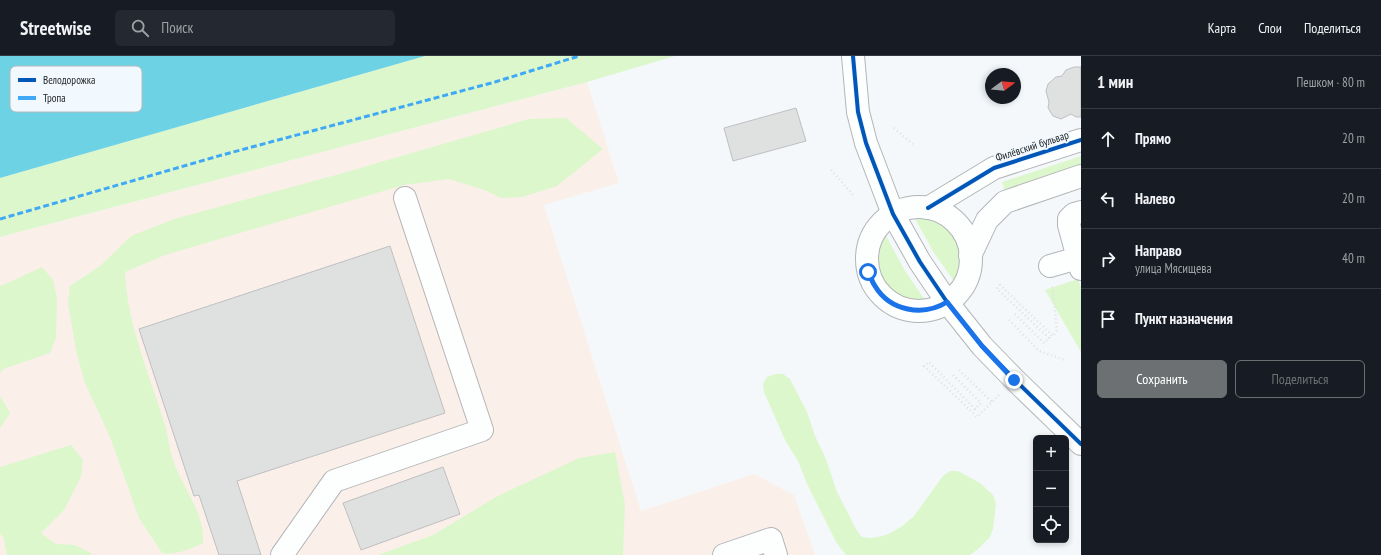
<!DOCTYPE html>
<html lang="ru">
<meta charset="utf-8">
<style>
:root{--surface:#171b24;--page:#242831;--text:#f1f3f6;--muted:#9ea1a6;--line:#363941;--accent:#6c7072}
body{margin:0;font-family:"PT Sans Narrow",sans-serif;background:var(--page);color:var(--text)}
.controls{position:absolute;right:12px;bottom:12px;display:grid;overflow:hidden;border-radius:6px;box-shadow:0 2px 6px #0003}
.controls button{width:36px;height:36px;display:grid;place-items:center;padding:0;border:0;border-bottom:1px solid var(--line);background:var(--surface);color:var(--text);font:20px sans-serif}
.compass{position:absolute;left:985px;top:12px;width:36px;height:36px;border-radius:50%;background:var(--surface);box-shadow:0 2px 6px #0003;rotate:74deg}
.stop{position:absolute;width:12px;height:12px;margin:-9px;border:3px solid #1a73e8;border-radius:50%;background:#fff}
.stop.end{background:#1a73e8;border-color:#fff;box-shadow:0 1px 4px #0008}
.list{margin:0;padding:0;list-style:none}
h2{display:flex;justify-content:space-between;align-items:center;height:52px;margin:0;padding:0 16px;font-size:17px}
h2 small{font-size:13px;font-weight:400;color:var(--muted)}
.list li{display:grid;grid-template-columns:26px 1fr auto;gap:12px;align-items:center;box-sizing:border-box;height:60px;padding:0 16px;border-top:1px solid var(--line)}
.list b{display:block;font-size:15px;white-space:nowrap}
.list p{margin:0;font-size:13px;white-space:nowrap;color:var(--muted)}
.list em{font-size:13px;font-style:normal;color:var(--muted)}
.actions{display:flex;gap:8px;padding:12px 16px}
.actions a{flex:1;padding:9px 0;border:1px solid var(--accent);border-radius:6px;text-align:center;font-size:14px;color:var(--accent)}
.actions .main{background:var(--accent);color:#fff}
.icon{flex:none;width:22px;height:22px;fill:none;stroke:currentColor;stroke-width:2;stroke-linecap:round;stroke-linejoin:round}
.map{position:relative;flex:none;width:1081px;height:499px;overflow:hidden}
header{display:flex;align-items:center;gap:24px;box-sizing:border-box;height:56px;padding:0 20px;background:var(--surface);border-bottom:1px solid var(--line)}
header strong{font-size:19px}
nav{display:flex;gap:22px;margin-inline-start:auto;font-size:14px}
.search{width:280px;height:36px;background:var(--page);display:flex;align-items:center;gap:10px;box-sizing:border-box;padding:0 14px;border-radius:6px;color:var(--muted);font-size:15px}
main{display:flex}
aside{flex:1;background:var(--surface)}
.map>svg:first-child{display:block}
.industrial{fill:#faf0e9}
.green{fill:#dcf7cc}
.water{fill:#6ed2e5}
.building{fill:#dfe0e0;stroke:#bfbfc0}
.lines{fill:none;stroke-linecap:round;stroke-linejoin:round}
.minor-casing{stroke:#b3b5b8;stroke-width:24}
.path{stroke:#dfe0e2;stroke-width:2.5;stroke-dasharray:1 3;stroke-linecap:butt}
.minor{stroke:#fdfefe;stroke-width:22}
.quiet{stroke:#3fa9f5;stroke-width:3;stroke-dasharray:6 3;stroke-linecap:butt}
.cycleway-casing{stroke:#f1f9fe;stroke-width:6}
.cycleway{stroke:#0057b8;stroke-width:4}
.route{stroke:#1a73e8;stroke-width:5}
.labels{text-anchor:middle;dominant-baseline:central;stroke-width:4;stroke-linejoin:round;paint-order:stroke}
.street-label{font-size:11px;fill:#232628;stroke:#f1f9fe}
.key{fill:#f1f9fe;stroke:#b3babe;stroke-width:1}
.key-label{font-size:11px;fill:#232628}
</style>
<header>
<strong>Streetwise</strong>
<div class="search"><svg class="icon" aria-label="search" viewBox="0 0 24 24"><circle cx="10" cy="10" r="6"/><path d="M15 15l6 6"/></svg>Поиск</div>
<nav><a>Карта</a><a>Слои</a><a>Поделиться</a></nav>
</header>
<main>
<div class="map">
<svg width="1081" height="499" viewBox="0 0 1081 499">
<rect width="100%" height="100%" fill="#f4f8fb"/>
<!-- industrial -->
<polygon class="industrial" points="587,26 619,127 544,149 641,455 754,418 794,439 815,499 0,499 0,181"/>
<!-- green -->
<g class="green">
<polygon points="425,0 675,0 587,26 0,181 0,122"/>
<path d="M566,62L603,93L557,130L522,141L501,142L484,134L449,123L404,129L165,199L125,216C127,268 149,317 164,366C168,378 169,392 173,404C182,431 205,457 203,487C191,493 177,499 162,497L139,462L110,381L85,327L77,299L68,248L70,230L100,210L131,180L174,163L343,117L529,63Z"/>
<polygon points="1081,100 1081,111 1005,136 1002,126"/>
<path d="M914,161C951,157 970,195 954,225L934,197Z"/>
<path d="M885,178L905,215L925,244C887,246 864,211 885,178Z"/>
<polygon points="42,211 53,224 57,242 56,282 50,297 3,313 0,317 0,230 10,226"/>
<polygon points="1078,223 1081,232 1081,296 1045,234"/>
<polygon points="775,318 783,318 790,323 807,356 815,380 826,403 837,436 857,475 862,481 870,482 878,481 886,479 901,471 914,460 943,420 950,415 958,415 980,427 993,439 996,447 993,473 990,481 978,493 970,499 846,499 836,486 807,428 798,405 785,384 764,336 763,328 767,321"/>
<polygon points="0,340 10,357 0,372"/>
<polygon points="71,389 83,404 81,421 64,454 41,477 56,488 75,489 91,497 92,499 7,499 4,483 0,477 0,411"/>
<polygon points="615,396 625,449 623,499 378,499 433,479 496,441 579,402"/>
</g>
<!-- water -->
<polygon class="water" points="0,0 425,0 0,122"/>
<!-- building -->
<g class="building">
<polygon points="1074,11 1081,11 1081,61 1076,61 1071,58 1061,63 1053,60 1048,52 1049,46 1046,35 1048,28 1056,21 1062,20 1066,14"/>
<polygon points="796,52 806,85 733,105 724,72"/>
<polygon points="390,190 445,357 237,425 261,499 219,499 199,439 194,440 139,273"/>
<polygon points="443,411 460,458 361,494 343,447"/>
</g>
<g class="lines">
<defs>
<g id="minor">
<polyline points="853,0 858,56 866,87 893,158 920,206 947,246 982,290 1014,323 1081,388"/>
<circle cx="919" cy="203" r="52"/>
<polyline points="928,152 994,112 1081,84"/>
<polyline points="1081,156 1074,158 1069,163 1069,169 1081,213"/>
<polyline points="970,200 987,164 1005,146 1081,120"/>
<polyline points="1050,210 1081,201"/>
<polyline points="282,499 334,425 482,374 405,142"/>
<polyline points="724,499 771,483 776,499"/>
</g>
</defs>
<!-- minor casing -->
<use href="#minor" class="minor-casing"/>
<!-- path -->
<g class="path">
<polyline points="894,72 915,90"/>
<polyline points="831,114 854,140"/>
<polyline points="1015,258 1044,287 1049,282 997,233 1000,229 1053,280 1057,274 1052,228"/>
<polyline points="1009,264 1039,295 1065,304"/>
<polyline points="959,314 992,346"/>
<polyline points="953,319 981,347 975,353 929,306 924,310 977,361 1001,337"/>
</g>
<!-- minor -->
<use href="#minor" class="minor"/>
<!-- quiet -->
<polyline class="quiet" points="0,163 222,99 495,26 579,0"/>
<defs>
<g id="cycleway">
<polyline points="853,0 858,56 866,87 893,158 920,206 947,246 982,290 1014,323 1081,388"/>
<polyline points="928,152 994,112 1081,84"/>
</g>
</defs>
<!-- cycleway casing -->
<use href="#cycleway" class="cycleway-casing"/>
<!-- cycleway -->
<use href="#cycleway" class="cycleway"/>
</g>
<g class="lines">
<!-- route -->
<path class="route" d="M868,216C871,221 872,226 875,230C890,255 923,261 947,246L982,290L1014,324"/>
</g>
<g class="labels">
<!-- street labels -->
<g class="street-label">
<text transform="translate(1032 90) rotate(-18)">Филёвский бульвар</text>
</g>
</g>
<!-- legend -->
<rect x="10" y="10" width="132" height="46" rx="6" class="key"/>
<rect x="18" y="22" width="18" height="4" fill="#0057b8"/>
<rect x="18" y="40" width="18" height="4" fill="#3fa9f5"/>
<g class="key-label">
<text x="43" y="28">Велодорожка</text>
<text x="43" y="46">Тропа</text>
</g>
</svg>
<div class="controls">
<button>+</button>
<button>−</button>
<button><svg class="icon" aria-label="locate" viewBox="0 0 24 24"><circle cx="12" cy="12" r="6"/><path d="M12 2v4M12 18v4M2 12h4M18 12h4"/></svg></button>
</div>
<svg class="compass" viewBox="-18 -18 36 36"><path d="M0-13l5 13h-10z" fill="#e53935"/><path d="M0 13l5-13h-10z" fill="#9ea1a6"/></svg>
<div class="stop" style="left:868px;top:216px"></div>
<div class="stop end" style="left:1014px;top:324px"></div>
</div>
<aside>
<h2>1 мин<small>Пешком · 80 m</small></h2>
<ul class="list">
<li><svg class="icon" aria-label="ahead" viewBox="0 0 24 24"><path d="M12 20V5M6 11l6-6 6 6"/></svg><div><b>Прямо</b></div><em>20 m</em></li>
<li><svg class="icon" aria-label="left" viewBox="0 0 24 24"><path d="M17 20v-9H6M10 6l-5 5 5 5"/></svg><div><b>Налево</b></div><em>20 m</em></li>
<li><svg class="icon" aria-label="right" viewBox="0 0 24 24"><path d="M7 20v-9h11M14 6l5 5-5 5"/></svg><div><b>Направо</b><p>улица Мясищева</p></div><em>40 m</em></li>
<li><svg class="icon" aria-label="arrive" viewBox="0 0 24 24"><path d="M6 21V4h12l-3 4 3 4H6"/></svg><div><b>Пункт назначения</b></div></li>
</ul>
<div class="actions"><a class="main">Сохранить</a><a>Поделиться</a></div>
</aside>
</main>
